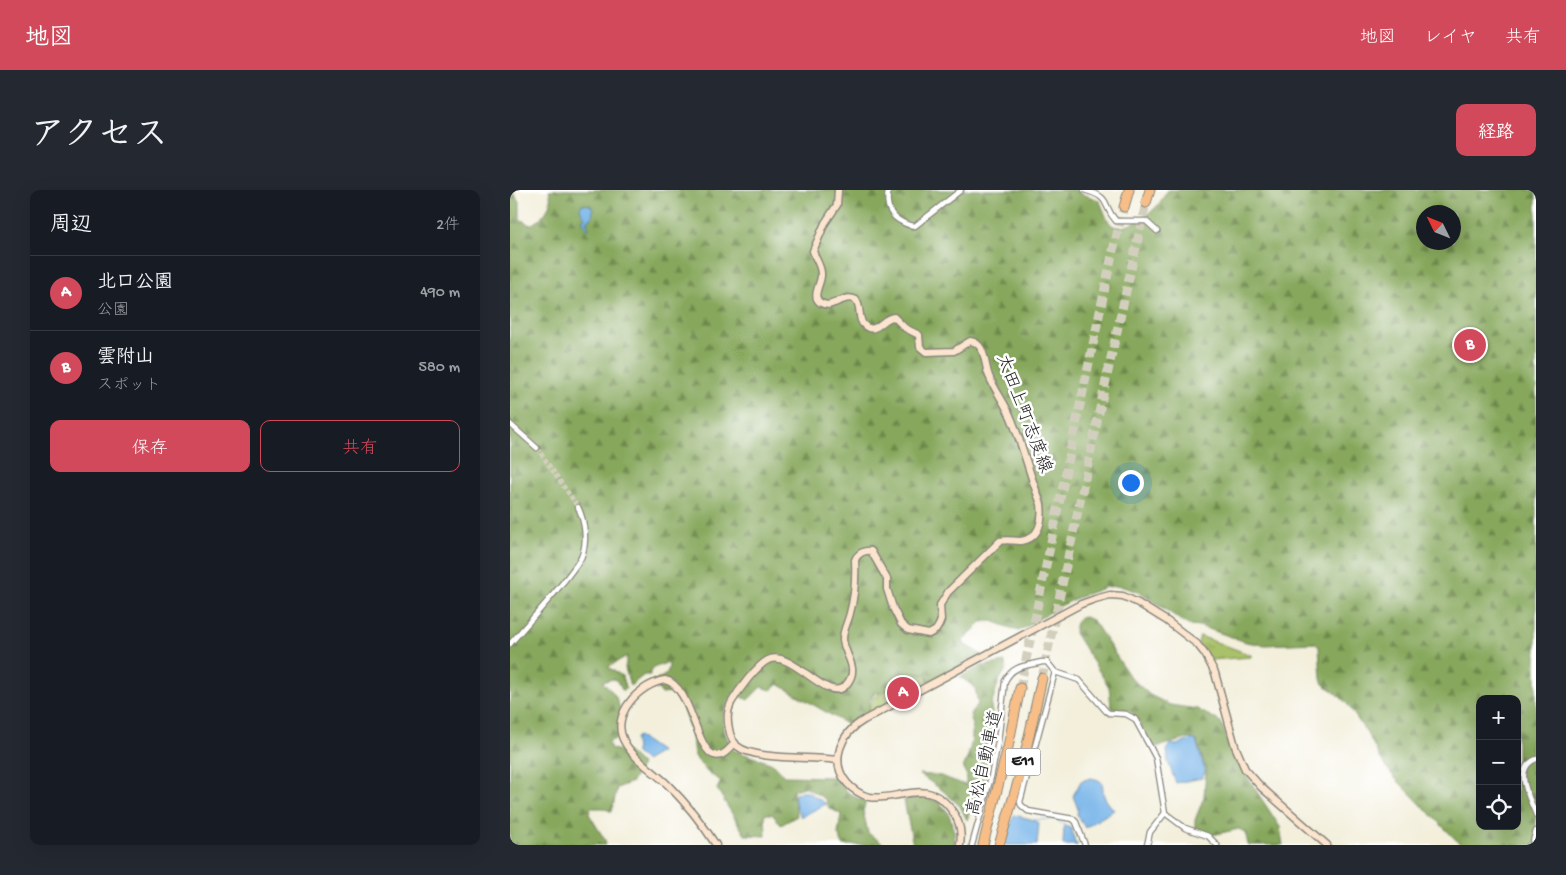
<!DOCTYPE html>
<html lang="ja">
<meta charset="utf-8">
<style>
:root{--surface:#171b24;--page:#242831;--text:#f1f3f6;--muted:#9ea1a6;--line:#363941;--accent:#d1495b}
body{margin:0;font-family:"Gochi Hand","Klee One",sans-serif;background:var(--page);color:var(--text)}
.controls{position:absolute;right:15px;bottom:15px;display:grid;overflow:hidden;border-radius:10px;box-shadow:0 5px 20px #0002}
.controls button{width:45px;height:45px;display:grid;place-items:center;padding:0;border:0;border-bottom:1px solid var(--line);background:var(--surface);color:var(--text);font:25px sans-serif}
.compass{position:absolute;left:906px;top:15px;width:45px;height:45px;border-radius:50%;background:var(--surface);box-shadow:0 5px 20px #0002;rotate:313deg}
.you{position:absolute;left:620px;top:292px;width:18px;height:18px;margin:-12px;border:4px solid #fff;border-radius:50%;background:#1a73e8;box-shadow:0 0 0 8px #1a73e833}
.badge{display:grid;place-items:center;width:32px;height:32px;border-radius:50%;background:var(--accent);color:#fff;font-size:16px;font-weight:700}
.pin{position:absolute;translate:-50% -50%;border:2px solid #fff;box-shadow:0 1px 5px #0006}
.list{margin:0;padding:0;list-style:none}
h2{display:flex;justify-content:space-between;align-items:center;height:65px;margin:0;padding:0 20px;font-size:21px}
h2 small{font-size:16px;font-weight:400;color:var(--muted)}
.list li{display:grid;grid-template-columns:32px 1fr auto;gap:15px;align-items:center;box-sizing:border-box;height:75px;padding:0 20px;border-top:1px solid var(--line)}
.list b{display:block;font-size:19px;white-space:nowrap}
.list p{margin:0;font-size:16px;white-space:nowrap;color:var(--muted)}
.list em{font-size:16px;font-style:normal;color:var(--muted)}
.actions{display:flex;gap:10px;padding:15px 20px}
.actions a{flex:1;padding:11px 0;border:1px solid var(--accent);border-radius:10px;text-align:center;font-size:18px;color:var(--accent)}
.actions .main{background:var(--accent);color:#fff}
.icon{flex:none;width:28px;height:28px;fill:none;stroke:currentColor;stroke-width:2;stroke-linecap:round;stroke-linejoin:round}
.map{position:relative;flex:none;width:1026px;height:655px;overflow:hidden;border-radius:10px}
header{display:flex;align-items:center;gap:30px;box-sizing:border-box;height:70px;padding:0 25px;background:var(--accent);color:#fff}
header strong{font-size:24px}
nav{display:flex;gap:28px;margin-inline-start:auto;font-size:18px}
.intro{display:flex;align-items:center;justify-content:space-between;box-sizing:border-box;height:120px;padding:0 30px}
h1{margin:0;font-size:35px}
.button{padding:12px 22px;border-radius:10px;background:var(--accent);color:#fff;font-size:18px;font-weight:700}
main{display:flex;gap:30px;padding:0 30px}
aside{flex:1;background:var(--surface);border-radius:10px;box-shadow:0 5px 20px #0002}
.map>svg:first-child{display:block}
.forest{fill:url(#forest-firs);stroke:#51623c;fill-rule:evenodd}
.park{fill:url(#park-tufts);stroke:#626e42}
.water{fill:#75b3e8;stroke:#486882}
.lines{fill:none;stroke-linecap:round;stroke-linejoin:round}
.stream{stroke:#75b3e8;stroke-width:1}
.street-tunnel{stroke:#d3cfbe;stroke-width:4.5;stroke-dasharray:4.5 2;stroke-linecap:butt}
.highway-tunnel{stroke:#d3cfbe;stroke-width:9;stroke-dasharray:9 4.5;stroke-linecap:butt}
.street-casing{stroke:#88867c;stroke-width:7}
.secondary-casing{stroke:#88867c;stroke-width:9}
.highway-casing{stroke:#88867c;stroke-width:11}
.street{stroke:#fff;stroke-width:4.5}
.secondary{stroke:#fce5cf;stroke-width:6}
.highway{stroke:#f7be88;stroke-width:9}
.labels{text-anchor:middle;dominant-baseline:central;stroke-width:5;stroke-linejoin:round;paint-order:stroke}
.shield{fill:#fff;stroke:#606060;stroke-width:1}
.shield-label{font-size:16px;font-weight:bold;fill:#1c1c1c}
.street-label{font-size:18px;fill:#1c1c1c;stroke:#fff}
</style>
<header>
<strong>地図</strong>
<nav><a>地図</a><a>レイヤ</a><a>共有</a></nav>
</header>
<div class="intro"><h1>アクセス</h1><a class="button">経路</a></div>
<main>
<aside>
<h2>周辺<small>2件</small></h2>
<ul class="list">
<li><span class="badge">A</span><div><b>北口公園</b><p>公園</p></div><em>490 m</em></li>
<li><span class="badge">B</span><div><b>雲附山</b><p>スポット</p></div><em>580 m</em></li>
</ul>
<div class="actions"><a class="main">保存</a><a>共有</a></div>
</aside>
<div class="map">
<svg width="1026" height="655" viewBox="0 0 1026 655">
<defs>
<pattern id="forest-firs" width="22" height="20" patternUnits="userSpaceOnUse" patternTransform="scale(1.25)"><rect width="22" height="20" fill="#86a75c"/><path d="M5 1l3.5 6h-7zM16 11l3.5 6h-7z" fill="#6d874b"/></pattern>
<pattern id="park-tufts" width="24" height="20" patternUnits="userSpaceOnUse" patternTransform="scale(1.25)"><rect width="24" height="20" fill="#a9c167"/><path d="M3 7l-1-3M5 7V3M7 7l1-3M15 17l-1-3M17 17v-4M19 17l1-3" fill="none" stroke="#91a559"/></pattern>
</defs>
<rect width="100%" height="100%" fill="#fff"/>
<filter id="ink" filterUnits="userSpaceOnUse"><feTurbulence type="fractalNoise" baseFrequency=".02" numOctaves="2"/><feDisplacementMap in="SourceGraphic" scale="10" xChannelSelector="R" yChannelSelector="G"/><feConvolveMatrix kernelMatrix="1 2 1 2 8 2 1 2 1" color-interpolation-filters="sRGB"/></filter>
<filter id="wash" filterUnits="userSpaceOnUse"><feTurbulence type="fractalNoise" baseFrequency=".0096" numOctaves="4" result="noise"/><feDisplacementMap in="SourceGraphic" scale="20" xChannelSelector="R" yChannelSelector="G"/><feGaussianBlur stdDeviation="1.12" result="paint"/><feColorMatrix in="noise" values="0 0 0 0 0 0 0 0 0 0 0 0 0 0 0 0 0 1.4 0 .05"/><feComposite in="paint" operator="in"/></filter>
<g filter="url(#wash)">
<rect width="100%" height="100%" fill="#f3efdb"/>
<!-- forest -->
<g class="forest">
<path d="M0,0H3L10,14V29L20,35C34,28 44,16 39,0H564C572,5 580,6 589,10C593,17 596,30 602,35C612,43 637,26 644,19C650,14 654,6 658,0H1026V543L1022,549L1021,557L1022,576L1026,587V655H951L883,586L870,568L860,548L838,515L827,504L813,494L811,489L809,457L806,453L755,455L736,452L690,436L678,435L636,406L626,401L610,396L596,397L574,405L552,415L509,441L482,431L471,432L453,451L455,455L471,464L419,492L417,485L407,483L400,485C387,512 388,498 365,503L359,511V524L338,535L268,494L261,500L251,497L238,510L223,503C210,530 209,533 223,560L263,574L274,586L326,587C333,600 342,607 356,611L353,621L358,643L375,655H333L328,644L331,624L319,618L315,609L295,597L283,600L287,626L271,635L262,624H255L256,646L235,645L207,599L211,591L198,583L184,566L182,546L172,517L162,503L152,504L142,491C154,486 159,486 159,472L143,478L140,485H134L120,496L115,478L117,466L98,477L112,486L116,499L112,500L108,492L103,489L92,492C113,508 111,523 110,547L98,552L101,559L118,562L132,575L122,592L107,598L102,622L93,618H81L79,624L95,650L96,655H0ZM914,22H944V52H914ZM970,509H1007V636H970Z"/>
<path d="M575,427L582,430L585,433L620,487L640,505L660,515L687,519L711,532L721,562L770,637L773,655H738C736,647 737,643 729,639L702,645L685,638V630L694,607L696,580L687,551L680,548L646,557L640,553L627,529L619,520L603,519L601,516L599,497L565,443C564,435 566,428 575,427Z"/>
<path d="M495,472L496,479L489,491L481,515L483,532L476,552L479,568L477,587L471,593L457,630L450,616L432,600L409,584L431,586L455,595L457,586L453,578C461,561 465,543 460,524L468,514L465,497L450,487L472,476Z"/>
<path d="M410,607C417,609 428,610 433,616C441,624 446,644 445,655H403L394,610Z"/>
</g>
<!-- park -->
<g class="park">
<polygon points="690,446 741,465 741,467 701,470 688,453"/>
<path d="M409,484L417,487L418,491L360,522C358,513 362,507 370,503C389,507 392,505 400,487Z"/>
</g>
<!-- water -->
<g class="water">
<polygon points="72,14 80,15 83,19 82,27 76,31 79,38 78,40 72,30 75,28 70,19"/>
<polygon points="128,546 151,562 135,571 126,563 125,548"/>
<polygon points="683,549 686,551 695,581 692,588 666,593 658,572 657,558 661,554 667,555"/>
<path d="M581,588C597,591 591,595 594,606C596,611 601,616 604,620L575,638L567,624L568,619L563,606L571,591Z"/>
<path d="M292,602H298L316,614L291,627C288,620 282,611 286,603Z"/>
<polygon points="504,625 521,629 529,633 527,655 496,655 495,653"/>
<polygon points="554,635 562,639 565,653 568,655 553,655"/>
</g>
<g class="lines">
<!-- stream -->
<polyline class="stream" points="523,630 545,629 554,635"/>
</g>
</g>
<g filter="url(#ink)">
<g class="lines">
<!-- street-tunnel -->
<polyline class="street-tunnel" points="27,258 68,317"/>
<!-- highway-tunnel -->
<g class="highway-tunnel">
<polyline points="532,488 598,181 636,13"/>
<polyline points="510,498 603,60 614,17"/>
</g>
<defs>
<g id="street">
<path d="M378,0C376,16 379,26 394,33C398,35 401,36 405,36L451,0"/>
<path d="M574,0C603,8 591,14 606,31H636L647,41"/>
<polyline points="0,234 27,258"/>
<path d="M0,454C24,425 51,399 71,368C78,352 75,332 68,317"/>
<polyline points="545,482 569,490 596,521 599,523 616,524 625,529 646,568 655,623 675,638 698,646 707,655"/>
<path d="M1026,569C1002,579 1020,608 1026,625"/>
<path d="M462,655L481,587L488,552L495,491C503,475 516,476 532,472H537L545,482L510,612L511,615L518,621L563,629L566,632L575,655"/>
<polyline points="637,655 640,642 655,623"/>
<polyline points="1022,655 1026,641"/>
</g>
<g id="secondary">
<path d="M328,570C302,566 245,571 227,556C222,551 220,545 219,539C217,530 217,521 221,513C228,501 246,476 258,470C282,458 318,516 336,495C351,478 334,466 333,449C333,440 338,432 340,423C345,405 346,389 345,370C347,364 354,360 361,361L377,389V399L383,418L391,434L398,440L419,444L426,440L429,435L431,430L430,415L438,402L490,351C497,349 503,351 510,351C530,349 533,330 531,314C520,286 513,257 502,230C496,214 485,201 479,186C474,174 476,153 460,151L444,161L416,162L410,157L409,145L395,138L384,127C373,127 366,145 355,136C347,130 352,118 346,110C333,103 323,120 311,113C300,107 312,93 311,84C311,75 305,69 303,61L315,33L327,15L328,0"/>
<path d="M206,655C192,633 176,613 158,595C144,581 123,569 114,551C100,524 130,494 155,490C185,496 186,578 213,564C217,562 221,557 225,553"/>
<path d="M450,655C452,643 450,632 443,622C418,585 389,612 359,607C351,605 342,599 337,593C319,571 331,543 354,530L571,414L585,409L600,405L613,406L628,413L657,431L687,454L695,464L705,483L725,556L735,579L751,597L817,655"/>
</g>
<g id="highway">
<polyline points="636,13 640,0"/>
<polyline points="614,17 619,0"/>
<polyline points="473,655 498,557 510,498"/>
<polyline points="489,655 511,582 532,488"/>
</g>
</defs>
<!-- street casing -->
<use href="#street" class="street-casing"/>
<!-- secondary casing -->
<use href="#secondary" class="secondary-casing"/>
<!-- highway casing -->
<use href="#highway" class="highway-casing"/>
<!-- street -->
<use href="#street" class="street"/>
<!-- secondary -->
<use href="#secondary" class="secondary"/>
<!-- highway -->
<use href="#highway" class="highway"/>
</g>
</g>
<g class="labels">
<!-- shield labels -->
<rect class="shield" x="495.5" y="558.5" width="35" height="27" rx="4"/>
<g class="shield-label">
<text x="513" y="572">E11</text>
</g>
<!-- street labels -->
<g class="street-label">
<text transform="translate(513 224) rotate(69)">太田上町志度線</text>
<text transform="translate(476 573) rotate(-77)">高松自動車道</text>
</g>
</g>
</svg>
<div class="controls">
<button>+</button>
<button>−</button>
<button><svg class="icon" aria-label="locate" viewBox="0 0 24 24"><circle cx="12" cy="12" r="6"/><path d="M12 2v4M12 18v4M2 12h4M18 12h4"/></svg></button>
</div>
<svg class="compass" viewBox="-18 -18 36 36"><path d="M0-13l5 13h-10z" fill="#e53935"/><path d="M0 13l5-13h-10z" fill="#9ea1a6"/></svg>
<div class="you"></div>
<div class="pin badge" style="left:393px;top:503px">A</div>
<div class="pin badge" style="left:960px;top:155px">B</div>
</div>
</main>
